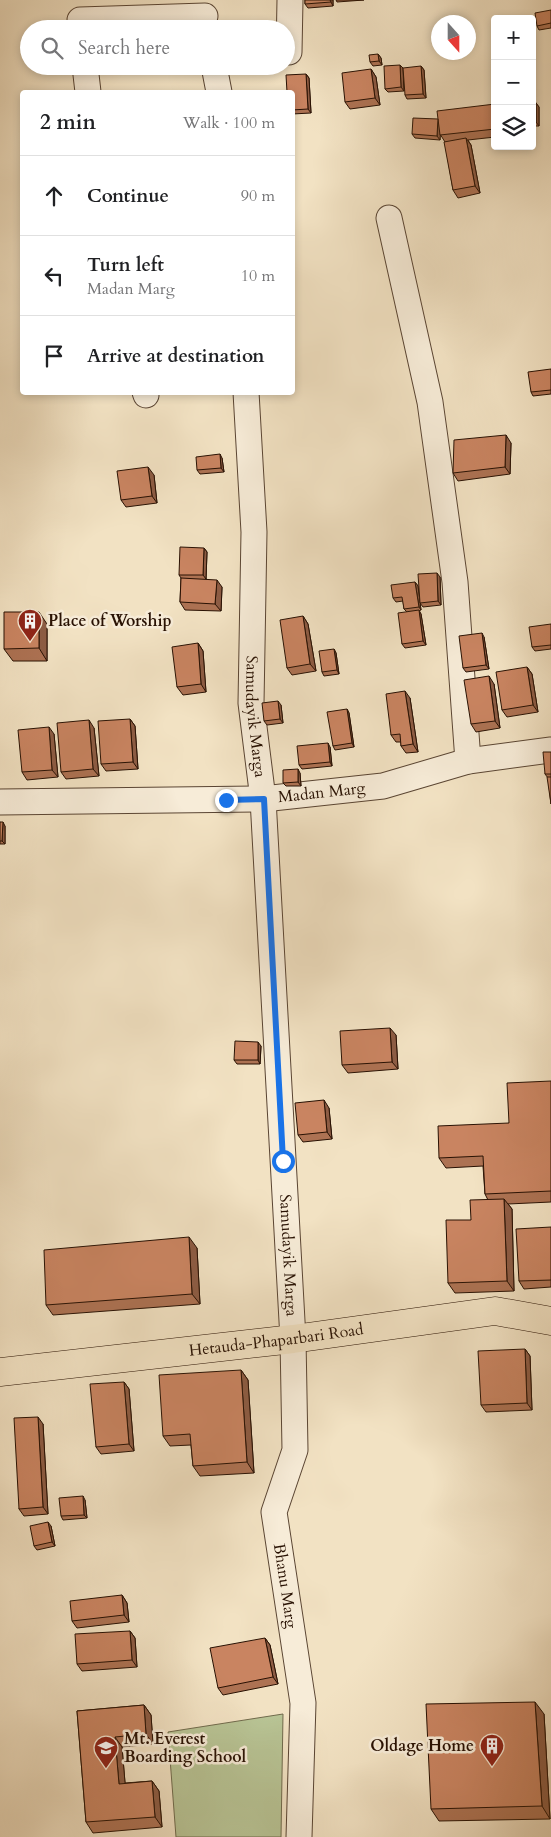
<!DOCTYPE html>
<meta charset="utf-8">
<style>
:root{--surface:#fff;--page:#f6f6f6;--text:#202124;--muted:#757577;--line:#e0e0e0}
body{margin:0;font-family:Cardo,serif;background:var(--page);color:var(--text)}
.controls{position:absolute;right:15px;top:15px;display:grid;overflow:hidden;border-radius:5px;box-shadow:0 2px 8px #0003}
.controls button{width:45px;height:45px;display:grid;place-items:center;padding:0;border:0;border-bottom:1px solid var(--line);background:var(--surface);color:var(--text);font:25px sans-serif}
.compass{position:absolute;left:431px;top:15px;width:45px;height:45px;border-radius:50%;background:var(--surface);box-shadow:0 2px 8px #0003;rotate:159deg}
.stop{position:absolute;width:15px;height:15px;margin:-11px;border:4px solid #1a73e8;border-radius:50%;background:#fff}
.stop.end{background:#1a73e8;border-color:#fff;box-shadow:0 1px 5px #0008}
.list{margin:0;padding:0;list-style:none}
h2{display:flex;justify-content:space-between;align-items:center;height:65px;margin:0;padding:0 20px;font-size:21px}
h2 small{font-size:16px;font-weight:400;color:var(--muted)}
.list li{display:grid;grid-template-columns:32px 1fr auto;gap:15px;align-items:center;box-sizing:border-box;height:80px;padding:0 20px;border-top:1px solid var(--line)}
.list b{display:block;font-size:19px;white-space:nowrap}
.list p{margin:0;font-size:16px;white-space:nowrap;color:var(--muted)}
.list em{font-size:16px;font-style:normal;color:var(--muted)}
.icon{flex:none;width:28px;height:28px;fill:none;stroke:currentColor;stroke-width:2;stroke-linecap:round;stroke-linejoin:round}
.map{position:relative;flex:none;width:551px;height:1837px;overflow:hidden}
.search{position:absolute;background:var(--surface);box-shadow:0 2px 8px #0003;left:20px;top:20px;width:275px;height:55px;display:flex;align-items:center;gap:12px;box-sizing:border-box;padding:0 18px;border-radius:28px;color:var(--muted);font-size:19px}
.panel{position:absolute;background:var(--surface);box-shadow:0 2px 8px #0003;left:20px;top:90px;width:275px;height:305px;border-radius:5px}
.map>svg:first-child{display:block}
.green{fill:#b8c495;stroke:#706a4c}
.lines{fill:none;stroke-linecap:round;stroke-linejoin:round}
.street-casing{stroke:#5a4533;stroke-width:27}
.highway-casing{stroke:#281103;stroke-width:29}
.street{stroke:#f7ecd8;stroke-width:25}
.highway{stroke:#f2e2c3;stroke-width:28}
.wall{fill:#ad7253;stroke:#281103}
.shaded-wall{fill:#8d5c44;stroke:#281103}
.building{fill:#c98461;stroke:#281103}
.route{stroke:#1a73e8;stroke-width:6}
.labels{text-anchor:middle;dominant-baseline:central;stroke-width:5;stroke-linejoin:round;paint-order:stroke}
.poi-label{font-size:16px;font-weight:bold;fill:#281103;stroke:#f7ecd8;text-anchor:start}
.street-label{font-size:16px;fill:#281103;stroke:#f7ecd8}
</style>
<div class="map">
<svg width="551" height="1837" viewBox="0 0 551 1837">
<rect width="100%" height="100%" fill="#f2e2c3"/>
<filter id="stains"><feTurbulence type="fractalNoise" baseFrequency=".004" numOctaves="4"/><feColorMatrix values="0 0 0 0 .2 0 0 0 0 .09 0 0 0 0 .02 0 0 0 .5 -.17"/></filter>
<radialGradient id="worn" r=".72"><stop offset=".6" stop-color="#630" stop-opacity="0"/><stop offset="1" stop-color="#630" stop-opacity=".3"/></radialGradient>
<!-- green -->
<polygon class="green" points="283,1714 281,1837 176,1837 168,1732"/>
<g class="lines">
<defs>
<g id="street">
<polyline points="80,20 205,16"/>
<polyline points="289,52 290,0"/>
<polyline points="85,66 88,92"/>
<polyline points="214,66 219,92"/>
<polyline points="389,218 430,402 455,582 468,761"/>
<polyline points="145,392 146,395"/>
<path id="s1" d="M246,392L254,532L251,703L263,799L293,1339L295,1450L274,1512L303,1703L299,1837"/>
<path id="s2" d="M0,802L263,799L383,786L468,761L551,750"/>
</g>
<g id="highway">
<path id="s3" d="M0,1372L293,1339L495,1311L551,1321"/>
</g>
</defs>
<!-- street casing -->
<use href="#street" class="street-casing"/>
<!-- highway casing -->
<use href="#highway" class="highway-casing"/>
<!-- street -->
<use href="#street" class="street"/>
<!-- highway -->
<use href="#highway" class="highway"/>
</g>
<!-- wall -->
<g class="wall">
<polygon points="305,0 333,0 333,6 308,8 305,4"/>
<polygon points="336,0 364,0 337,2"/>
<polygon points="551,10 551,28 539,30 537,26"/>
<polygon points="378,54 381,58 382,65 373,66 370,62"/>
<polygon points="400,65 403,68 404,91 388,92 385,89"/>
<polygon points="421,66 424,70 426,98 407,99 405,95"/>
<polygon points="371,69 376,77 380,105 350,109 345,102"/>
<polygon points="306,74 309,78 311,113 292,114 292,92"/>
<polygon points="532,103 536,103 539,107 539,126 532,126"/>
<polygon points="495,104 495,137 468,140 471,145 480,193 458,198 453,190 445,142 440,134 440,140 415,138 412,134 438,120"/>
<polygon points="551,369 551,394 533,396 531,392"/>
<polygon points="511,443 510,474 458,481 453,473"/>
<polygon points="222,458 224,472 200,474 197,470"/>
<polygon points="154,475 157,503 126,507 121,500"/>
<polygon points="204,548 207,552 206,579 222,587 221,611 185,610 180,602 181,578 179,575"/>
<polygon points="440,577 441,605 423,607 420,603 421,610 419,611 421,614 426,645 405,648 402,644 407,612 404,609 403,601 396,602 393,598 415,582 418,586 420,601"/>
<polygon points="303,616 308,624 316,671 292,675 287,668"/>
<polygon points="47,624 47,661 13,661 4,649"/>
<polygon points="551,624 551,649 535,651 532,647"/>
<polygon points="484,637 489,669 466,672 463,668"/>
<polygon points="198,643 203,651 206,692 183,695 177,687"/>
<polygon points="334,649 336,653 339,674 324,676 322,672"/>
<polygon points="527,667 532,674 538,712 507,717 502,710"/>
<polygon points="494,684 500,728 476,732 471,724"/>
<polygon points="410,698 418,752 406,753 401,746 401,742 396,742 391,735"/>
<polygon points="281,705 283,723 267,725 264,721"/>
<polygon points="347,709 349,713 354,747 335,750 333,746"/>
<polygon points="130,719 135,726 138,769 106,771 101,764"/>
<polygon points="94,728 99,776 66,779 61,772"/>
<polygon points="54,734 58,777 27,780 22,772"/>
<polygon points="330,747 332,766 302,769 299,765"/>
<polygon points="551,752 551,804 548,778 545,774"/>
<polygon points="300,773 301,786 286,786 283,783"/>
<polygon points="0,822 5,826 5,844 0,844"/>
<polygon points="396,1035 398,1069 348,1073 342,1065"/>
<polygon points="261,1046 260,1064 237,1064 234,1060"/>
<polygon points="551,1081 551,1202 508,1204 512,1209 514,1291 455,1293 448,1283 471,1220 488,1200 485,1194 483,1166 446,1168 439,1158 509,1123"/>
<polygon points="329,1108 332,1139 303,1142 298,1135"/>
<polygon points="551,1227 551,1287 524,1289 519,1281"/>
<polygon points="197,1248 200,1304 53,1315 46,1305"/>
<polygon points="525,1349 530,1356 532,1410 486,1412 481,1405"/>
<polygon points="241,1370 248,1380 254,1473 200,1476 193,1466 191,1445 170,1446 163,1436"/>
<polygon points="124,1382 129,1389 134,1451 101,1454 96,1447"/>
<polygon points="43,1424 48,1514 24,1516 19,1509"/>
<polygon points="85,1500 87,1518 63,1520 61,1516"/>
<polygon points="51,1526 55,1546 37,1550 34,1546"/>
<polygon points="122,1595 127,1603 129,1622 77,1628 72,1621"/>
<polygon points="130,1631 135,1638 137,1667 82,1671 77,1664"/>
<polygon points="265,1638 270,1645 278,1684 223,1695 218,1688"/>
<polygon points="144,1705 151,1715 153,1744 122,1747 125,1783 152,1781 159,1791 162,1827 93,1833 86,1822 77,1711"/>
<polygon points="544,1714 550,1819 439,1821 431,1809"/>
</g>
<!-- shaded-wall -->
<g class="shaded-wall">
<polygon points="330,0 333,0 333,6"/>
<polygon points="378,54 381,58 382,65 379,61"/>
<polygon points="400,65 403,68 404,91 401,87"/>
<polygon points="421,66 424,70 426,98 423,94"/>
<polygon points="371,69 376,77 380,105 375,98"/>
<polygon points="306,74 309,78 311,113 308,109"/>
<polygon points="536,103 539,107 539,126 536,122"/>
<polygon points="438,119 441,123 440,140 437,136"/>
<polygon points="466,138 471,145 480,193 475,186"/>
<polygon points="506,435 511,443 510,474 505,467"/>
<polygon points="220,454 222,458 224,472 221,468"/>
<polygon points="148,467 154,475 157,503 152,496"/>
<polygon points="204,548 207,552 206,579 203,575"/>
<polygon points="437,573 440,577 441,605 438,601"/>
<polygon points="217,580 222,587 221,611 215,604"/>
<polygon points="415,582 418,586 421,610 419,607"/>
<polygon points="419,610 421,614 426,645 423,641"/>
<polygon points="39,612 47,624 47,661 39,648"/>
<polygon points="303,616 308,624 316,671 310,664"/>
<polygon points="482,633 484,637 489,669 486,665"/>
<polygon points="198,643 203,651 206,692 201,684"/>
<polygon points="334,649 336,653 339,674 337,670"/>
<polygon points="527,667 532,674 538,712 533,705"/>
<polygon points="489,676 494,684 500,728 495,721"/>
<polygon points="405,691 410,698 418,752 413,744"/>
<polygon points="278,701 281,705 283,723 280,719"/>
<polygon points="347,709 349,713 354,747 352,743"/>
<polygon points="130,719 135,726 138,769 133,762"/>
<polygon points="89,720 94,728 99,776 93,769"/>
<polygon points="49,727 54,734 58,777 52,770"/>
<polygon points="328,743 330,747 332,766 330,762"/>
<polygon points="298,769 300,773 301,786 298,782"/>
<polygon points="3,822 5,826 5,844 2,841"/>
<polygon points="390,1028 396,1035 398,1069 392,1062"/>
<polygon points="258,1042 261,1046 260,1064 258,1060"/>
<polygon points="324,1100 329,1108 332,1139 327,1132"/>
<polygon points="504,1199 512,1209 514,1291 507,1281"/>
<polygon points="189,1237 197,1248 200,1304 192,1294"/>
<polygon points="525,1349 530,1356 532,1410 527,1403"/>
<polygon points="241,1370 248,1380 254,1473 247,1462"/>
<polygon points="124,1382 129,1389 134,1451 129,1444"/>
<polygon points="38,1417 43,1424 48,1514 43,1507"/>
<polygon points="83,1496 85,1500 87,1518 84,1515"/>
<polygon points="48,1522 51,1526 55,1546 52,1542"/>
<polygon points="122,1595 127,1603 129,1622 124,1615"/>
<polygon points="130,1631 135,1638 137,1667 132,1660"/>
<polygon points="265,1638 270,1645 278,1684 273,1677"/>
<polygon points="535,1702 544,1714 550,1819 542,1806"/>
<polygon points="144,1705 151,1715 153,1744 146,1734"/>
<polygon points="115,1737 122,1747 126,1794 119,1784"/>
<polygon points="152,1781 159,1791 162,1827 155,1817"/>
</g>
<!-- building -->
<g class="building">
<polygon points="305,0 330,0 331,2 305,4"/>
<polygon points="551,10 551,23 537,26 535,13"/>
<polygon points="378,54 379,61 370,62 369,55"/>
<polygon points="400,65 401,87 385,89 384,66"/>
<polygon points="421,66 423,94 405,95 403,68"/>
<polygon points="371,69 375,98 345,102 342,73"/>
<polygon points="306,74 308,109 292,110 292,92 287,92 286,75"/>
<rect x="532" y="103" width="4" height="19"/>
<polygon points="495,104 495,129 440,135 437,111"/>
<polygon points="413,118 438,119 437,136 412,134"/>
<polygon points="466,138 475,186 453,190 444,142"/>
<polygon points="551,369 551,390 531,392 528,372"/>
<polygon points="506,435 505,467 453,473 454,440"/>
<polygon points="220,454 221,468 197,470 196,457"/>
<polygon points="148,467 152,496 121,500 117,471"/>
<polygon points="180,547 204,548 203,575 179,575"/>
<polygon points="437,573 438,601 420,603 418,574"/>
<polygon points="181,578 217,580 215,604 180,602"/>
<polygon points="415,582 419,607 404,609 402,597 393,598 391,585"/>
<polygon points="419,610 423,641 402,644 398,613"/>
<polygon points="4,612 39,612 39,648 4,649"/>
<polygon points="303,616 310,664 287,668 280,620"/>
<polygon points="551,624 551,645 532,647 529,627"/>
<polygon points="482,633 486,665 463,668 459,636"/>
<polygon points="198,643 201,684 177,687 172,647"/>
<polygon points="334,649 337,670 322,672 319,651"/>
<polygon points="527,667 533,705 502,710 496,672"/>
<polygon points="489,676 495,721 471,724 464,680"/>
<polygon points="405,691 413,744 401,746 400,734 391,735 386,694"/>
<polygon points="278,701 280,719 264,721 262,703"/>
<polygon points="347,709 352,743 333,746 327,712"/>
<polygon points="130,719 133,762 101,764 98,721"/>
<polygon points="89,720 93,769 61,772 57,723"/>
<polygon points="49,727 52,770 22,772 18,730"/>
<polygon points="328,743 330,762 299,765 297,746"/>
<polygon points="543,752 551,752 551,774 545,774"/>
<polygon points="298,769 298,782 283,783 283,770"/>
<polygon points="547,777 551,777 551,804"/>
<polygon points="0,822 3,822 2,841 0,841"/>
<polygon points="390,1028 392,1062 342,1065 340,1031"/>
<polygon points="235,1041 258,1042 258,1060 234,1060"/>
<polygon points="551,1081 551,1191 485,1194 483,1156 439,1158 438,1126 509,1123 507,1083"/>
<polygon points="324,1100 327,1132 298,1135 295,1103"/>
<polygon points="504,1199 507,1281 448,1283 446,1220 471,1220 470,1200"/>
<polygon points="551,1227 551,1280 519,1281 516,1229"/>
<polygon points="189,1237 192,1294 46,1305 44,1250"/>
<polygon points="525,1349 527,1403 481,1405 478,1351"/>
<polygon points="241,1370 247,1462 193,1466 190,1434 163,1436 159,1375"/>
<polygon points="124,1382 129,1444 96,1447 90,1384"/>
<polygon points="38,1417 43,1507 19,1509 14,1418"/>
<polygon points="83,1496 84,1515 61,1516 59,1498"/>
<polygon points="48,1522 52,1542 34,1546 30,1526"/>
<polygon points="122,1595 124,1615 72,1621 70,1601"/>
<polygon points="130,1631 132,1660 77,1664 75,1634"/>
<polygon points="265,1638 273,1677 218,1688 210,1648"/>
<polygon points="535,1702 542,1806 431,1809 426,1704"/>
<polygon points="144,1705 146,1734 115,1737 119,1784 152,1781 155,1817 86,1822 77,1711"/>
</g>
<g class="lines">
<!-- route -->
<polyline class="route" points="226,800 264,799 283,1161"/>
</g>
<!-- icons -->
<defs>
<symbol id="building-pin" viewBox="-11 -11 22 30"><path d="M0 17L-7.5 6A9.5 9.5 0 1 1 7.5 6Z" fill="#8f2418" stroke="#f7ecd8"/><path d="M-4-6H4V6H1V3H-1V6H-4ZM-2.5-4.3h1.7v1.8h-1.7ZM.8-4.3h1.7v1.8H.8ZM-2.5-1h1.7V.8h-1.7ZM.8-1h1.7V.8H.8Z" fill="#fff"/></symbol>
<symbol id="school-pin" viewBox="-11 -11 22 30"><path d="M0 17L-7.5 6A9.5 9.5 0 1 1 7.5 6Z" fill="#8f2418" stroke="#f7ecd8"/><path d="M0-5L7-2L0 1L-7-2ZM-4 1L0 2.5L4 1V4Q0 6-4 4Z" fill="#fff"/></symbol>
</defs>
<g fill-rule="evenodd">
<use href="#building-pin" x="16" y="607" width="28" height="38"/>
<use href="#building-pin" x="478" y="1732" width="28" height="38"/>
<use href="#school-pin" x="92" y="1734" width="28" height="38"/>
</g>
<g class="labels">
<!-- poi labels -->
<g class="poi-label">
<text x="48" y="621">Place of Worship</text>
<text x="124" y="1739">Mt. Everest<tspan x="124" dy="18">Boarding School</tspan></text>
<text x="474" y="1746" text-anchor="end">Oldage Home</text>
</g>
<!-- street labels -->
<g class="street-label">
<text stroke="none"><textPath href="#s1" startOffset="325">Samudayik Marga</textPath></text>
<text stroke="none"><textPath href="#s2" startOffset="322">Madan Marg</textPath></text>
<text stroke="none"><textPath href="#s1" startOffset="865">Samudayik Marga</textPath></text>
<text stroke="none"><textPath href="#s3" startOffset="278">Hetauda-Phaparbari Road</textPath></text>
<text stroke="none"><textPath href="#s1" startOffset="1200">Bhanu Marg</textPath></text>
</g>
</g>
<rect width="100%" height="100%" filter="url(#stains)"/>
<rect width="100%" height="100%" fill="url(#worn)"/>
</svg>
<div class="controls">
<button>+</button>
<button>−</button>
<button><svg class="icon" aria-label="layers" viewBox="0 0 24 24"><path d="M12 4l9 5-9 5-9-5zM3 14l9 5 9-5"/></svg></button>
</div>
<svg class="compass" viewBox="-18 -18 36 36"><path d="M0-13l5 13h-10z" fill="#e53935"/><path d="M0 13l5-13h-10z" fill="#757577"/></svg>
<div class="stop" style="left:283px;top:1161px"></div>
<div class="stop end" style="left:226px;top:800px"></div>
<div class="search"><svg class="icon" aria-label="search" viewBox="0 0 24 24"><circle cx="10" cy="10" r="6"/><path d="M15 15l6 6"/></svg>Search here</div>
<section class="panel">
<h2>2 min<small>Walk · 100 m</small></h2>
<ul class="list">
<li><svg class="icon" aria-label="ahead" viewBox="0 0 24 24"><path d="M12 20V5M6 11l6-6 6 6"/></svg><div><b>Continue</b></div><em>90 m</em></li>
<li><svg class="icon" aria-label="left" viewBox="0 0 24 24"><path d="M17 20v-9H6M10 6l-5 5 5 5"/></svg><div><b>Turn left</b><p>Madan Marg</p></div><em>10 m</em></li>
<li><svg class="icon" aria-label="arrive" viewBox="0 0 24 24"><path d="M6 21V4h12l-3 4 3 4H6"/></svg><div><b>Arrive at destination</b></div></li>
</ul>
</section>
</div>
